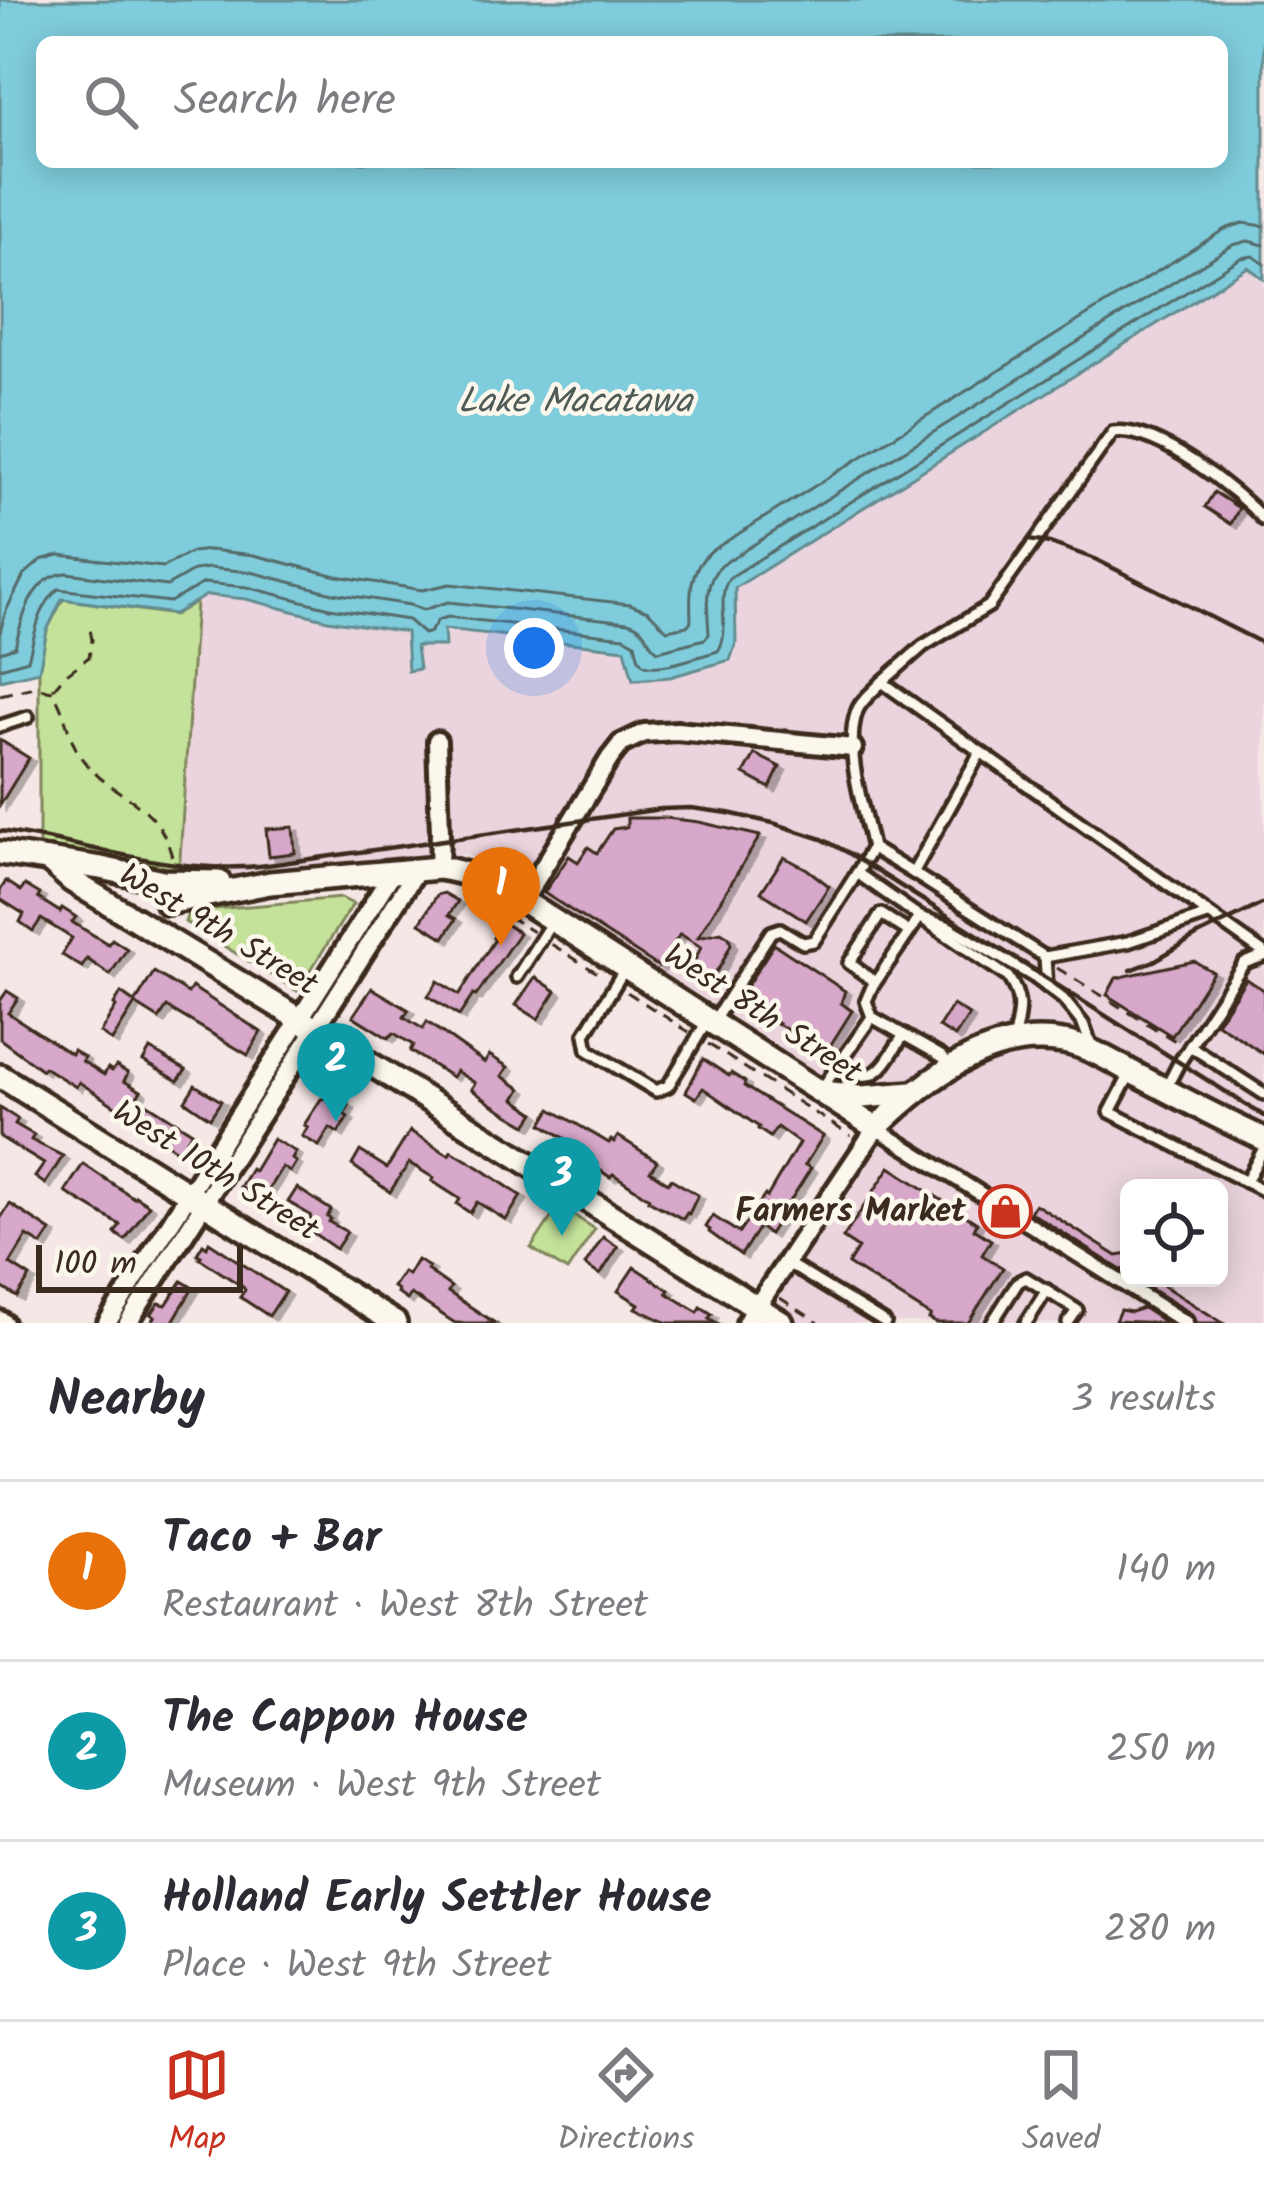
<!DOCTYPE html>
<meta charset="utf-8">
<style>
:root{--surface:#fff;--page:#f7f7f7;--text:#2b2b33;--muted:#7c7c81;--line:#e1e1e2;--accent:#c8321e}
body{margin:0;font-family:Kalam,sans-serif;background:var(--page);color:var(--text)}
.controls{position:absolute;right:36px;bottom:36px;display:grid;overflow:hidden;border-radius:18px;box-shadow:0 6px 30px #0003}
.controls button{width:108px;height:108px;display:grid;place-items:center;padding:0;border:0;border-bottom:3px solid var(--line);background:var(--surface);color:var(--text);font:60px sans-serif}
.scale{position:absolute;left:36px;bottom:30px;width:207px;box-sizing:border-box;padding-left:12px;border:6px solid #3b2a1e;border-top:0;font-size:33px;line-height:42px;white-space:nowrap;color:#3b2a1e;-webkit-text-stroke:9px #fbf7ec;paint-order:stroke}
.you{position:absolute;left:534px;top:648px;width:42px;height:42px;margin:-30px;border:9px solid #fff;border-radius:50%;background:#1a73e8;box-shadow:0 0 0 18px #1a73e833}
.badge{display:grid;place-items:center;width:78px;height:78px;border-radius:50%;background:var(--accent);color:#fff;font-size:39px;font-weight:700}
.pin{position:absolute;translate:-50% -99px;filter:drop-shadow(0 3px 6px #0008)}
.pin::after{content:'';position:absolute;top:63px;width:42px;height:36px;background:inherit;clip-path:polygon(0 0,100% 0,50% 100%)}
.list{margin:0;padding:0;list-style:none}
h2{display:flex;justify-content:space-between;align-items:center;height:156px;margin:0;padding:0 48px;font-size:51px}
h2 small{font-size:39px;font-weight:400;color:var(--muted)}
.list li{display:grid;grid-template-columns:78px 1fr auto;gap:36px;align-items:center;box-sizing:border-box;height:180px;padding:0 48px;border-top:3px solid var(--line)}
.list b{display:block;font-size:45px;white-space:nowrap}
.list p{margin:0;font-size:39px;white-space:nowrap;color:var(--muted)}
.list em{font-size:39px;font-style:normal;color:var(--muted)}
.icon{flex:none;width:66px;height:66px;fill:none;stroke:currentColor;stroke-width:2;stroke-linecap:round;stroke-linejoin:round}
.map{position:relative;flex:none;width:1264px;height:1323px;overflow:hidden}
.search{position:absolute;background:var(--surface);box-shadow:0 6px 30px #0003;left:36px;right:36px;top:36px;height:132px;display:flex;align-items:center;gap:30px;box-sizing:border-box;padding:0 42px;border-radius:18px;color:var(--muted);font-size:45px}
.sheet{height:696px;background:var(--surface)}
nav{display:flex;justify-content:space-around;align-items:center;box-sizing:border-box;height:168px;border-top:3px solid var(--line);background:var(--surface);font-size:33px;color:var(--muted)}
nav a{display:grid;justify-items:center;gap:6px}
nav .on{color:var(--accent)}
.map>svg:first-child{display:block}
.built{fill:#ebd4dd;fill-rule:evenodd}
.green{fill:#c5e29a;stroke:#80865c;stroke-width:3}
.water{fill:#7fcddc;stroke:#648c90;stroke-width:3;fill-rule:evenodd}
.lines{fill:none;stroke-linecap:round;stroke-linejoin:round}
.shore{stroke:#566b6a;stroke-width:3}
.building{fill:#d7a8c9;stroke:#3b2a1e;stroke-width:3;filter:url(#shadow)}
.service-casing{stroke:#3b2a1e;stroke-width:18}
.pedestrian-casing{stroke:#3b2a1e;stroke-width:21}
.minor-casing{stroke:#3b2a1e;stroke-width:26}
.tertiary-casing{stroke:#3b2a1e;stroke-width:30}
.path{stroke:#3b2a1e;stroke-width:3;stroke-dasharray:12 9;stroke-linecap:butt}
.service{stroke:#fbf7ec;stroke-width:9}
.pedestrian{stroke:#fbf7ec;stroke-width:12}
.minor{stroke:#fbf7ec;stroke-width:16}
.tertiary{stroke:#fbf7ec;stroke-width:21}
.rail{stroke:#3b2a1e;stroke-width:4.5}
.labels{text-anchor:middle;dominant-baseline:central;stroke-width:9;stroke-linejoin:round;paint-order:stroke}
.street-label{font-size:33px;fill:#3b2a1e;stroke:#fbf7ec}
.poi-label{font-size:33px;font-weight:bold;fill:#3b2a1e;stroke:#fbf7ec;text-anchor:end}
.water-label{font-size:36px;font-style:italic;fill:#4f5b57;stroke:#fbf7ec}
</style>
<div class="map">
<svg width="1264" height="1323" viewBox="0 0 1264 1323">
<defs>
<filter id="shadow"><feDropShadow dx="6" dy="4" stdDeviation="0" flood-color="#0004"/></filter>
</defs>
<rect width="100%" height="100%" fill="#f4e7e5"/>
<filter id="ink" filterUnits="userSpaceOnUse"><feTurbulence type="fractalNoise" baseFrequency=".00833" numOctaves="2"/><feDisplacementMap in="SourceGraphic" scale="24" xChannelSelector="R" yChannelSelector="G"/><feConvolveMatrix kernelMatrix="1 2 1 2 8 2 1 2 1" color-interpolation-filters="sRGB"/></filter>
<g filter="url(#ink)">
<!-- built -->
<path class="built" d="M1248,268L1264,279V1323H782L758,1308L866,1146L911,1095L854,1097L720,1008L612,944L505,874L466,854L245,878L179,874L196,601L207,594L246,599L328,620L407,632L409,671L415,646L443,629L625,649L736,643L735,588ZM1129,1188H1219V1278H1129Z"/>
<!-- green -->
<g class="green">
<polygon points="63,599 174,615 196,602 179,874 92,861 39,845 39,671 47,630"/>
<polygon points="341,898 353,904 297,991 185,922 188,913 203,910"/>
<polygon points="559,1206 595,1229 567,1271 531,1248"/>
</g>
<!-- water -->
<path class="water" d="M0,0H1264V279L1248,267L735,588L736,643L730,660L670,677L633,680L625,649L444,629L445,646H416L419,669L408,671L406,632L328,620L246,599L207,595L174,614L62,599L47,630L39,671L0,680ZM42,42H1222V162H42Z"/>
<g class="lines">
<!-- shore -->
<g class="shore">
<path d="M0,632L6,611L24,575L41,560L59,555L163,567L192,552L210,550L254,555L337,576L422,590L450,584L630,604L648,611L667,630L687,626L691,621C690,593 688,571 711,551L1225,229L1243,223L1264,226"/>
<path d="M0,652L15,647C22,618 31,576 67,573L167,586L195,570L209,568L251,572L333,593L410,605L423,610L448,602L628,622C649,628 644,641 658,651L705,639L709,634C708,610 702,584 721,565L1233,245L1248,241L1264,245"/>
<path d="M0,668L28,660C35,634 38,608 58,589L170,602L204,583L247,587L330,608L408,620L424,634L430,632L438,620L448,617L625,637L635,643C637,649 637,657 641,662C650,675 703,655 718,651C732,630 715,600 729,578L1241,258L1253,256L1264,264"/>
</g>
</g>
<!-- building -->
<g class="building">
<polygon points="1214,492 1239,508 1231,524 1205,507"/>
<polygon points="0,740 29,758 0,805"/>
<polygon points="755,754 780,767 770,788 744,774"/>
<polygon points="627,818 666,818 699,822 760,836 698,937 721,932 729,937 731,944 721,965 709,981 691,969 701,947 680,934 659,967 544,893 569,856 578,862 588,847 597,853 613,829 627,827"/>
<polygon points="293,827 295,853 269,856 266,829"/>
<polygon points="784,857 807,869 829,886 806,921 761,892"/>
<polygon points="6,881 21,891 25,885 40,894 38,898 60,912 62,908 76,917 72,922 108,944 112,939 127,949 110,975 87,959 82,967 62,955 72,938 41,919 33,931 20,922 24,914 0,899 0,891"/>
<polygon points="444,893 458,901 449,915 456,919 444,938 420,923 437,895"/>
<polygon points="503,922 519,933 476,996 473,995 459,1016 428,996 438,981 459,995 495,939 493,938"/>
<polygon points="774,944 845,991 841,1003 852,1011 828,1049 798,1030 795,1035 739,998"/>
<polygon points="1194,961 1213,972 1172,1036 1107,995 1116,978"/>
<polygon points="154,972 188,993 192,987 261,1032 248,1055 167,1007 159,1019 135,1004 112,1041 100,1033 116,1007 114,1005 121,993 135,1003"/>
<polygon points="535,977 556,991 538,1019 516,1005"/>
<polygon points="1246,979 1264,990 1264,1054 1217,1023"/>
<polygon points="372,988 409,1010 404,1017 423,1029 427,1022 485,1063 489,1055 508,1067 502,1076 521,1089 515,1099 535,1113 527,1125 490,1103 471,1089 475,1083 456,1071 452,1077 410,1051 413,1045 394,1033 388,1038 353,1016"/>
<polygon points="7,991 18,998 8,1013 71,1054 73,1050 84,1057 82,1061 104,1075 108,1068 112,1071 116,1066 128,1073 124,1081 141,1091 137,1097 192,1132 179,1152 157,1137 163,1128 131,1108 127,1114 79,1082 76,1087 44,1067 42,1070 0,1039 0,1001"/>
<polygon points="953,1005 969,1015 955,1037 939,1027"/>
<polygon points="150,1049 186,1070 178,1081 143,1061"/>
<polygon points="703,1059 729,1076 731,1073 745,1082 744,1086 823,1136 805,1165 811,1168 769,1234 759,1227 741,1255 709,1232 710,1230 706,1227 713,1216 739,1233 765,1195 767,1197 799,1143 777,1127 770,1137 758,1129 759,1127 703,1088 696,1098 686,1092"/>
<polygon points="195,1085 221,1101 210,1118 185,1101"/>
<polygon points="336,1097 349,1105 344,1114 348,1117 338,1133 330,1128 319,1146 302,1136 308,1127 304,1125 321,1099 326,1098 332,1102"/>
<polygon points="0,1108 18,1119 15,1124 34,1135 31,1140 63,1156 45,1184 35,1177 44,1164 0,1137"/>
<polygon points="551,1109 609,1143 611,1140 614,1142 618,1136 657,1161 650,1171 668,1183 671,1179 698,1195 689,1214 687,1213 683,1219 648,1200 649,1198 613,1174 610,1177 595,1167 597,1164 572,1147 574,1144 542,1124"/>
<polygon points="410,1131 449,1155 451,1151 480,1168 521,1196 506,1220 477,1202 470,1213 457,1204 460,1199 432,1181 434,1178 409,1163 390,1192 352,1165 360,1151 387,1168"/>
<polygon points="273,1139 296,1152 292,1159 296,1162 290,1172 282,1167 262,1200 240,1187 251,1169 254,1171"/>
<polygon points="83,1164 134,1198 135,1196 149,1205 125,1240 115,1233 120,1225 117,1223 65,1192"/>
<polygon points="890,1167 977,1223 974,1229 991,1240 982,1255 1003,1268 968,1323 936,1323 929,1319 931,1316 848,1264 858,1248 843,1238"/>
<polygon points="297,1188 331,1210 327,1217 331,1219 329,1222 347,1232 336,1249 306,1228 311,1219 310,1215 288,1202"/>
<polygon points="10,1204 51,1231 42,1245 27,1236 10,1264 30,1277 17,1297 0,1286 0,1219"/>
<polygon points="1035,1204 1117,1256 1129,1254 1129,1268 1121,1270 1030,1212"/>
<polygon points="603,1237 618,1247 600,1275 585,1265"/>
<polygon points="209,1242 285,1292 269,1316 240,1297 245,1290 243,1287 199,1258 201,1256 197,1254 203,1244 207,1247"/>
<polygon points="417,1260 429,1267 427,1270 451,1287 448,1292 495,1323 455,1323 411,1294 407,1300 397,1293 398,1290 393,1287 403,1272 408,1275"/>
<polygon points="634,1267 669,1290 667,1293 698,1312 701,1307 712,1314 709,1318 717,1323 668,1323 636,1308 639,1304 618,1291"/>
<polygon points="1149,1278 1161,1278 1164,1286 1223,1323 1196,1323 1192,1314 1151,1289"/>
<polygon points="182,1281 193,1288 172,1323 151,1323 155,1317 151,1314 159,1303 166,1305"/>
<polygon points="1143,1308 1166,1323 1115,1321 1120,1310 1131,1312"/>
</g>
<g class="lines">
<defs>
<g id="service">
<path d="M882,682L923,646L989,606L1113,432C1155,425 1237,490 1264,520"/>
<polyline points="0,726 28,717"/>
<polyline points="872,848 913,873 980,753"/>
<path d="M857,873L872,848C864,810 843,749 857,711C861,700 874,691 882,682L1264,953"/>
<polyline points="913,873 1045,957 1047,987"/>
<polyline points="1045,957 1128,942 1208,915"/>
<polyline points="626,967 585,1034 588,1050 656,1091 668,1086 708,1020"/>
<polyline points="517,977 553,920"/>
<polyline points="875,982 849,963 881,914 909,932"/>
<polyline points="713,1022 771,932 780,929 803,943 814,941 857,873 920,917 947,926 1034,977 1063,999 1083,1024 1092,1047"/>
<polyline points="1190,1046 1264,1094"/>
<path d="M950,1064L941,1056L872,1017L866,1001L872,987L920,917L1008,977C1025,1002 1018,1015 1013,1042"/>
<path d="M836,1067C878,1088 881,1068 904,1035"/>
<polyline points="1130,1074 1110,1112 1264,1191"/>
<polyline points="1166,1088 1179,1063 1244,963 1264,956"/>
<polyline points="820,1091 872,1017"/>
<polyline points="1246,1182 1264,1148"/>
<polyline points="787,1263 885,1323"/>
<polyline points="992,1323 1018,1282 1026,1278 1077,1310 1068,1323"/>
<polyline points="1026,1323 1047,1290"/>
</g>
<polyline id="pedestrian" points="876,1128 1186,1323"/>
<g id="minor">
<polyline points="437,741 440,832 439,868"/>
<polyline points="523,901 610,758 621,744 644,733 677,731 853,748"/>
<polyline points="0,1320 4,1323"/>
<polyline points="107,1323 393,872"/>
<polyline points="128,1323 417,870"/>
<polyline points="746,1323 876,1128"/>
</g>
<g id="tertiary">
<polyline points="0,853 101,868 163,881 219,882"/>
<polyline points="48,860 72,881 288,1012 782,1323"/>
<path d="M167,903L270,883L439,868C471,872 495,886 523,901L876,1128C925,1080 990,1029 1063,1042C1089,1046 1116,1064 1139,1076C1181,1098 1222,1120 1264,1139"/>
<polyline points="0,1076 395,1323"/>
<polyline points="832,1093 862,1097 912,1093"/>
</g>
</defs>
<!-- service casing -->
<use href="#service" class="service-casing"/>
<!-- pedestrian casing -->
<use href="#pedestrian" class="pedestrian-casing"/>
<!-- minor casing -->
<use href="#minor" class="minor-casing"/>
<!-- tertiary casing -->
<use href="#tertiary" class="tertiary-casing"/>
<!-- path -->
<g class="path">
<polyline points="53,689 64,676 89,657 92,640 90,629"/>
<path d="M0,695L34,687L52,691C67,712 67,739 83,760C119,805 159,796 174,865"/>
<polyline points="490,905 533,932"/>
<polyline points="551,944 604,977"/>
<polyline points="1057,968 1177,1042"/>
<polyline points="627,992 689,1032"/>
<polyline points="708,1044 851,1136"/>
<polyline points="780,1298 819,1323"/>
</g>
<!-- service -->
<use href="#service" class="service"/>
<!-- pedestrian -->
<use href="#pedestrian" class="pedestrian"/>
<!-- minor -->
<use href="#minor" class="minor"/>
<!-- tertiary -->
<use href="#tertiary" class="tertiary"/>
<!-- rail -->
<g class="rail">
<polyline points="1028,540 1050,543 1095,559 1264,644"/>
<path d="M0,831C90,843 176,877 268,865L661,809L691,808L728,813L773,823L822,839L847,852L1264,1116"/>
<polyline points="1131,970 1154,961 1198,935 1264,903"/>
</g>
</g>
</g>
<!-- icons -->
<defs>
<symbol id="shop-ring" viewBox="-11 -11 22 22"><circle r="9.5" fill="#fbf7ec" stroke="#c8321e" stroke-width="1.5"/><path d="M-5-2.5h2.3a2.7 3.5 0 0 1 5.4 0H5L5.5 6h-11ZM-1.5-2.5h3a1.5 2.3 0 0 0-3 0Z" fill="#c8321e"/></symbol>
</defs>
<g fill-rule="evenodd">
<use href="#shop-ring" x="976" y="1182" width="59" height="59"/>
</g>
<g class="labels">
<!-- street labels -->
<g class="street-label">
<text transform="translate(218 931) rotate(31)">West 9th Street</text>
<text transform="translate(762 1015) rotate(33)">West 8th Street</text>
<text transform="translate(215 1172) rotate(32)">West 10th Street</text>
</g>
<!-- poi labels -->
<g class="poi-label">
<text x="966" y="1212">Farmers Market</text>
</g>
<!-- water labels -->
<g class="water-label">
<text x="575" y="402">Lake Macatawa</text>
</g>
</g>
</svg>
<div class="controls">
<button><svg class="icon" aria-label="locate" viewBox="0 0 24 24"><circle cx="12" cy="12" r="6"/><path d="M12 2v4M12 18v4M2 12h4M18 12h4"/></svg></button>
</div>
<div class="scale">100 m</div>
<div class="you"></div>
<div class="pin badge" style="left:501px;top:946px;background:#e8710a">1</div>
<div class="pin badge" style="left:336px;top:1122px;background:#0f9aa8">2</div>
<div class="pin badge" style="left:562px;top:1236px;background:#0f9aa8">3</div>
<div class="search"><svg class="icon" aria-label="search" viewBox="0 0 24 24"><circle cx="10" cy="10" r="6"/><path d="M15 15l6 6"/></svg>Search here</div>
</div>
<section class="sheet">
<h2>Nearby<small>3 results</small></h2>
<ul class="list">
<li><span class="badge" style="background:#e8710a">1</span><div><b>Taco + Bar</b><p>Restaurant · West 8th Street</p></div><em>140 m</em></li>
<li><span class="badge" style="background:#0f9aa8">2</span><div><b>The Cappon House</b><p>Museum · West 9th Street</p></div><em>250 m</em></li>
<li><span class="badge" style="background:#0f9aa8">3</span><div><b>Holland Early Settler House</b><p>Place · West 9th Street</p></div><em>280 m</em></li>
</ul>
</section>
<nav>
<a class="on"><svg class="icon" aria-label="map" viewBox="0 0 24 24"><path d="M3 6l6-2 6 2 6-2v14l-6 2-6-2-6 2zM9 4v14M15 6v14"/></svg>Map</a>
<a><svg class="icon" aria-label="directions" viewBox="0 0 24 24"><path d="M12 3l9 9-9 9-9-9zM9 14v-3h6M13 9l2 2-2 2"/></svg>Directions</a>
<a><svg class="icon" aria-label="saved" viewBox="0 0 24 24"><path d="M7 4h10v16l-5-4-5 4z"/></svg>Saved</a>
</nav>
